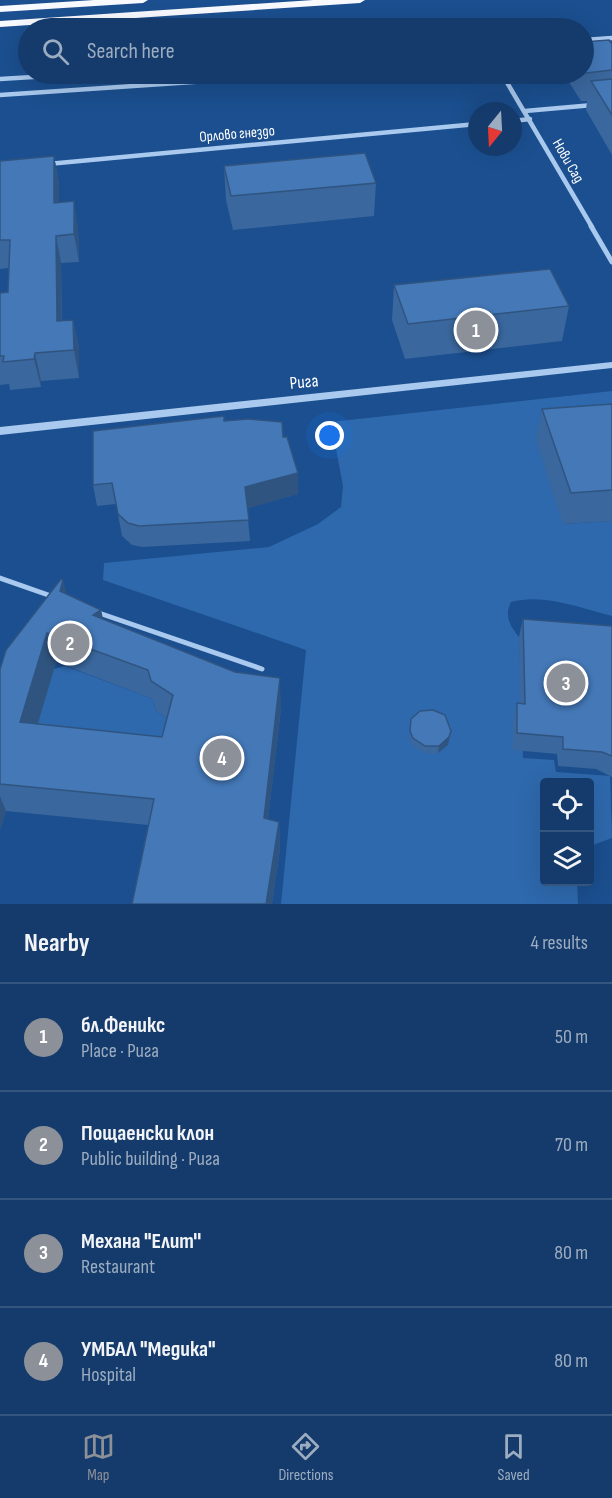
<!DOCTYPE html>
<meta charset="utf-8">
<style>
:root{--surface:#143b6b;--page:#214673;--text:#f1f3f6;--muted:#9dadc1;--line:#33557e;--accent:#8c9099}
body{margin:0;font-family:"Sofia Sans Condensed",sans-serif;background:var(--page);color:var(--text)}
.controls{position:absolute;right:18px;bottom:18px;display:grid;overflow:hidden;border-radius:6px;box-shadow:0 6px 24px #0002}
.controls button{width:54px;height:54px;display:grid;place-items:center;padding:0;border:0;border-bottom:2px solid var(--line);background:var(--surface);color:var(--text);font:30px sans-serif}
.compass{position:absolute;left:468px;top:102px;width:54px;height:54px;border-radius:50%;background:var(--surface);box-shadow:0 6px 24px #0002;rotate:198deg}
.you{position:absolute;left:330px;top:436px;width:21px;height:21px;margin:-15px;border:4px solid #fff;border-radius:50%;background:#1a73e8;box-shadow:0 0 0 9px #1a73e833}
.badge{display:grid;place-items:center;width:39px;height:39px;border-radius:50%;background:var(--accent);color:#fff;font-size:20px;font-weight:700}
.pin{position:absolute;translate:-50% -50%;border:3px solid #fff;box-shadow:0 2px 6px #0006}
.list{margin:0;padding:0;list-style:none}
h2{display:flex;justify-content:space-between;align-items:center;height:78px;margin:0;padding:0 24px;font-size:26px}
h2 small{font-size:20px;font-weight:400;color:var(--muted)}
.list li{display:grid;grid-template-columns:39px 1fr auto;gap:18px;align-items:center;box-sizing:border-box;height:108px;padding:0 24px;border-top:2px solid var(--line)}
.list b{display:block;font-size:22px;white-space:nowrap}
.list p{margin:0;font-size:20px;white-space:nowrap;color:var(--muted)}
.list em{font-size:20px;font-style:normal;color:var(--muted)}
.icon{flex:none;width:33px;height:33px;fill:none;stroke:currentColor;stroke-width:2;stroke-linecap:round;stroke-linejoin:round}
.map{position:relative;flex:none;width:612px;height:904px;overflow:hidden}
.search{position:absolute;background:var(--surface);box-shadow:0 6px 24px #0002;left:18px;right:18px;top:18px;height:66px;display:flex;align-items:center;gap:15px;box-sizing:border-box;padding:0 21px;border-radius:33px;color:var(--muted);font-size:22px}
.sheet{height:510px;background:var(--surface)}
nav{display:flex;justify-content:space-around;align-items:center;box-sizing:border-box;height:84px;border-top:2px solid var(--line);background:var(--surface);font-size:16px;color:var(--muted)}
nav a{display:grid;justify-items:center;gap:3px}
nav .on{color:var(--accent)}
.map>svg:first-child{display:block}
.green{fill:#2e69ad}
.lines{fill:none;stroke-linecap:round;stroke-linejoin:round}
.service{stroke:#a9c9ee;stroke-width:5}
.minor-far1{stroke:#a9c9ee;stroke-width:4.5}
.minor{stroke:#a9c9ee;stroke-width:5}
.tertiary{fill:#a9c9ee;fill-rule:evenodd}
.trunk{fill:#f8faff;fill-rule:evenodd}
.wall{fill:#3a679d;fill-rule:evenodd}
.shaded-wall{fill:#305480}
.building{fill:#4478b7;stroke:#305480;stroke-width:1.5;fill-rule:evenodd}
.labels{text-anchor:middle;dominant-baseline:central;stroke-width:4.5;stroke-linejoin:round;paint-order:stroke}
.far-street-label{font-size:15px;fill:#fff;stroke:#1b4f8f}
.street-label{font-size:18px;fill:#fff;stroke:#1b4f8f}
</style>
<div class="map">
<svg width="612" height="904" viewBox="0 0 612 904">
<rect width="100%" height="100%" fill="#1b4f8f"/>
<!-- green -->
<g class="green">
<path d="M612,391V435L563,524L612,521V616C580,608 544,593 511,602C504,616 510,626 519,637L523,758L554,760L556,772L610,776L612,838L590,846V782H544V882H577L578,904H281L306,650L103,580L104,563L269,547L318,524L341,507L343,486L331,422Z"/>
<polygon points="65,666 153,699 156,711 177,724 167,766 30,750 54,669"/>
</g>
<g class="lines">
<!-- service -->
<g class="service">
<polyline points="0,578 54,597"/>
<polyline points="96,612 262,669"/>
</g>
<!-- minor-far1 -->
<g class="minor-far1">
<polyline points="584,40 612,38"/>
<polyline points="502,74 592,227"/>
<polyline points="0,79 83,74"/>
<polyline points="0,95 313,74"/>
<polyline points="525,111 593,105"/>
<polyline points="513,121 530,119"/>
<polyline points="48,164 477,124"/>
</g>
<!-- minor -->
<polyline class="minor" points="591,226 612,262"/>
<!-- tertiary -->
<polygon class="tertiary" points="612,362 612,368 0,435 0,427"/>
<!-- trunk -->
<g class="trunk">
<polygon points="94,0 148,0 143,3 0,12 0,6"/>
<polygon points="313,0 365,0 360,3 0,27 0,21"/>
</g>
</g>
<!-- wall -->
<g class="wall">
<polygon points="584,42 612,44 612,155 586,110 587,101 581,101 564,74 584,74"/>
<polygon points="54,156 59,183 59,202 78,228 79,262 61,263 62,321 73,320 79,348 79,378 41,381 41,387 10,390 9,384 0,385 0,293 8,292 9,268 0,269 0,161"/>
<polygon points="224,166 376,183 374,216 233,230 226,200"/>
<polygon points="394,285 569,306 562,341 405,359 392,320"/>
<polygon points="612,404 612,521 563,524 536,440 542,409"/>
<polygon points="224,421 283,437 298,473 298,494 247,508 250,541 142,547 132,545 122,536 116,504 97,506 93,485"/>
<path d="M67,594L101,610L103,619L281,708L268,819L279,822L280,849L272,904H132L148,825L6,811L0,830V669ZM56,662L153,699L156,711L167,718L162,737L38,724Z"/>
<polygon points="523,619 612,626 612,777 596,769 558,766 557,754 513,750 513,721 517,703 520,703 519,637"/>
<polygon points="411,719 451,731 448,745 438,753 424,753 412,745 409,739"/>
</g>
<!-- shaded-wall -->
<g class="shaded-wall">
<polygon points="54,156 59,183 59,230 54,203"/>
<polygon points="74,201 78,228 79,262 74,234"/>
<polygon points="56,236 61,263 62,349 57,321"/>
<polygon points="73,320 79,348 79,378 74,350"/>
<polygon points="35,353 41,381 41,387 34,359"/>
<polygon points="298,473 298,494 246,509 245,487"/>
<polygon points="63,580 71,610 60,591"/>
<polygon points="101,610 107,640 93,615"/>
<polygon points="47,633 56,662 30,750 20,722"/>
<polygon points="280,678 281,708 265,845 264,818"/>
<polygon points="451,731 448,745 438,753 439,746"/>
<polygon points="0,796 6,811 0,830"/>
<polygon points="279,822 280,849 272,904 266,904"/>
</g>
<!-- building -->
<g class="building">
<polygon points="609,40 612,44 612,70 586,73 584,69 584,42"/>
<polygon points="612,79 612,115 591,81"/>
<polygon points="365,153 376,183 231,196 224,166"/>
<polygon points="54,156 54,203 74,201 74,234 56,236 57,321 73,320 74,350 35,353 34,359 3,362 4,356 0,356 0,293 8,292 10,240 0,240 0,161"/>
<polygon points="550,269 569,306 408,324 394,285"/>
<polygon points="612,404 612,490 571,493 542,409"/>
<polygon points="224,416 224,421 249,419 282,422 283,437 287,437 298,473 245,487 249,520 139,526 128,523 118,514 112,483 93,485 93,431"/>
<path d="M61,579L63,580L60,591L101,610L93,615L235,672L280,678L264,818L279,822L266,904H132L154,799L0,784V669L6,650ZM47,633L148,670L151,681L173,695L162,737L20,722Z"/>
<polygon points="523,619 612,626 612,756 602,752 563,749 563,737 517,733 517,703 525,704"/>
<polygon points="433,710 445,715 451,731 449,737 439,746 425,746 413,738 410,731 411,719 420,711"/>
</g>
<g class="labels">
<!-- far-street labels -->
<g class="far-street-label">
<text transform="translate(237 134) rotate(-5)">Орлово гнездо</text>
<text transform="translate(568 161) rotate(60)">Нови Сад</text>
</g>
<!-- street labels -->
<g class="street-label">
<text transform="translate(304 382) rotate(-6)">Рига</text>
</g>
</g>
</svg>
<div class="controls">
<button><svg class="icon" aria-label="locate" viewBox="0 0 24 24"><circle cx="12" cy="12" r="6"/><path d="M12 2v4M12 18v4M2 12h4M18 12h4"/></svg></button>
<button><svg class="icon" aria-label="layers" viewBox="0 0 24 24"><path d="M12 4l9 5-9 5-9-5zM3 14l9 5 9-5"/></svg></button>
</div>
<svg class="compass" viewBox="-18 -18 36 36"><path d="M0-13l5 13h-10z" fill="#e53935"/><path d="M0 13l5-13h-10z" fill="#9dadc1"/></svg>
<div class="you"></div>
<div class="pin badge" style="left:476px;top:330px">1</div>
<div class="pin badge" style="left:70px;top:643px">2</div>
<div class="pin badge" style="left:566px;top:683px">3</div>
<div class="pin badge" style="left:222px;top:758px">4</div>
<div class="search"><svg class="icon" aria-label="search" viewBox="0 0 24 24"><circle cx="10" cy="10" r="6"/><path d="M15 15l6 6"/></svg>Search here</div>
</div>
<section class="sheet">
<h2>Nearby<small>4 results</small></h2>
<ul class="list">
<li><span class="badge">1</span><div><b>бл.Феникс</b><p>Place · Рига</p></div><em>50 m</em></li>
<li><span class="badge">2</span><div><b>Пощаенски клон</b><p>Public building · Рига</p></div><em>70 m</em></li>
<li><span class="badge">3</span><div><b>Механа &quot;Елит''</b><p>Restaurant</p></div><em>80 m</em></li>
<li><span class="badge">4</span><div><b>УМБАЛ &quot;Медика&quot;</b><p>Hospital</p></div><em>80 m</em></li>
</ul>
</section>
<nav>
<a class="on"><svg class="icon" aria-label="map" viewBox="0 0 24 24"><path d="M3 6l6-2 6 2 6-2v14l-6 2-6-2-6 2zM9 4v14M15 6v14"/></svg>Map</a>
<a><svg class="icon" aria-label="directions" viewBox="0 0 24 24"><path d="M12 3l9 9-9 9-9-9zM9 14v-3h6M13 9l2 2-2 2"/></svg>Directions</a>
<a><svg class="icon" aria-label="saved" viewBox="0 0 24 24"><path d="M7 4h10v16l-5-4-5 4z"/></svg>Saved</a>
</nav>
